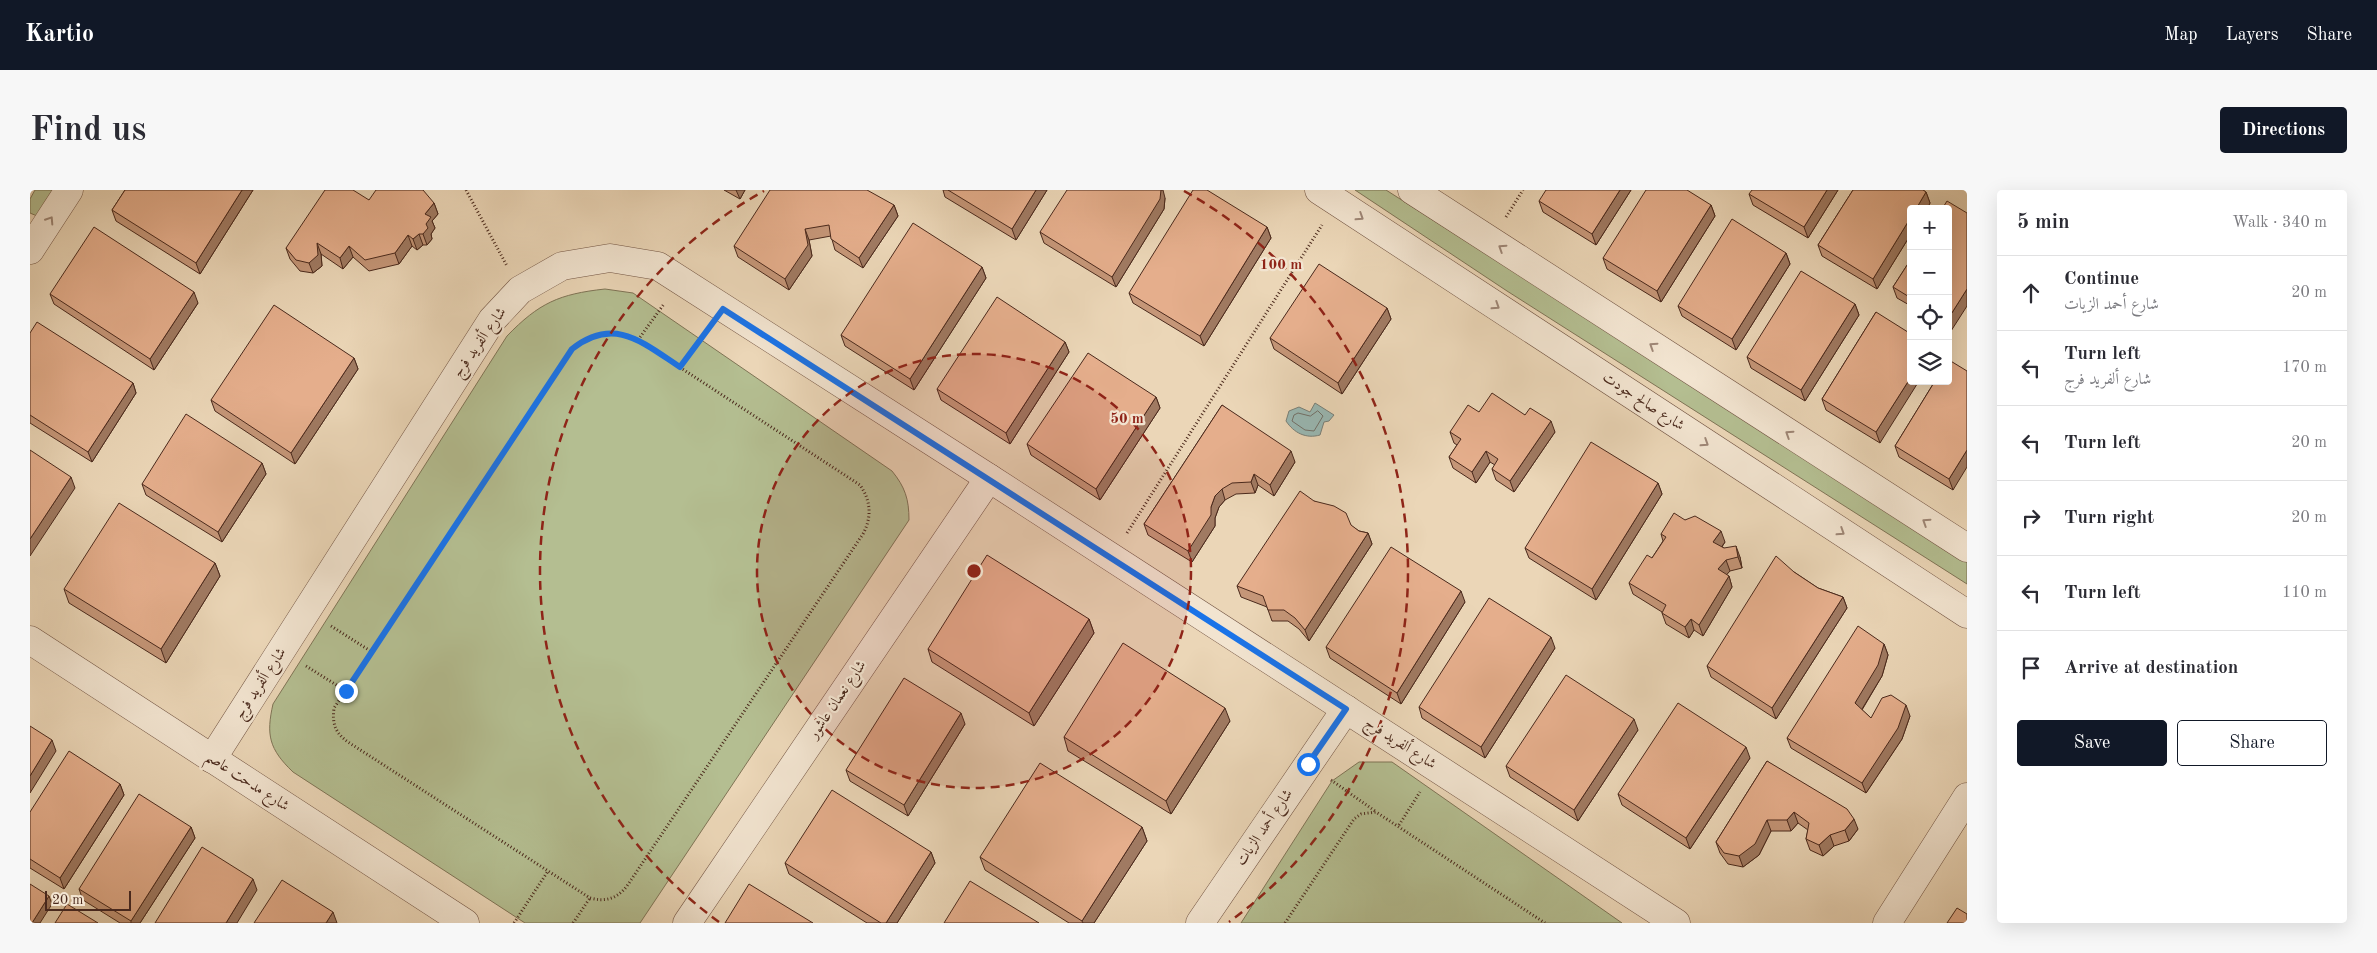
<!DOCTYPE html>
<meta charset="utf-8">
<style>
:root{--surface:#fff;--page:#f7f7f7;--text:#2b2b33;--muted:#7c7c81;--line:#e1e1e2;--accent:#111827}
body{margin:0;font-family:"Old Standard TT",Amiri,serif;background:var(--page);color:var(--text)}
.controls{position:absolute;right:15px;top:15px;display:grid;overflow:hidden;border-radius:5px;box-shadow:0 5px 20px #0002}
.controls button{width:45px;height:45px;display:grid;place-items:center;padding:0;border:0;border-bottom:1px solid var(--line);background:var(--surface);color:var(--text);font:25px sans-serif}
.scale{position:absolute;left:15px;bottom:12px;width:86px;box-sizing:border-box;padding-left:5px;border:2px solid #4a291c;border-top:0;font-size:14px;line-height:18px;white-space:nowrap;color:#4a291c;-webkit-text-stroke:4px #f2e4d0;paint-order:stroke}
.stop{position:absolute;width:15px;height:15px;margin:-11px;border:4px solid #1a73e8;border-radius:50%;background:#fff}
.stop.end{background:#1a73e8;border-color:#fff;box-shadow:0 1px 5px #0008}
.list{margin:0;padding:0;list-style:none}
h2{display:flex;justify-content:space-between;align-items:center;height:65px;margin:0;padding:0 20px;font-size:21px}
h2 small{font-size:16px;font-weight:400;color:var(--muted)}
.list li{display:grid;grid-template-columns:32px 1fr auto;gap:15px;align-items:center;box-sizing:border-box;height:75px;padding:0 20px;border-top:1px solid var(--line)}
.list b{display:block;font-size:19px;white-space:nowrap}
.list p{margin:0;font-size:16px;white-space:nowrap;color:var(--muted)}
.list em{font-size:16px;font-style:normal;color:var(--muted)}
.actions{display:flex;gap:10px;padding:15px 20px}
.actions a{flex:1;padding:11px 0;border:1px solid var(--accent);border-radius:5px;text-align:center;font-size:18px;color:var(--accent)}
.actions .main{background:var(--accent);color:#fff}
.icon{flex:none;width:28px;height:28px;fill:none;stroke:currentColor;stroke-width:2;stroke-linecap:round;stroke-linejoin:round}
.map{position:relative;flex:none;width:1937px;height:733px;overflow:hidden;border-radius:5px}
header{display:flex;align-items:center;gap:30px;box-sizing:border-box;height:70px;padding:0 25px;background:var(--accent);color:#fff}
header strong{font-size:24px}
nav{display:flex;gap:28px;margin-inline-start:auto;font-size:18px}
.intro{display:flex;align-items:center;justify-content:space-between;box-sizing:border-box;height:120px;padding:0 30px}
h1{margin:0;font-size:35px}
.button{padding:12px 22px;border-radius:5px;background:var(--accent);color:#fff;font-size:18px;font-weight:700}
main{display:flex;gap:30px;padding:0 30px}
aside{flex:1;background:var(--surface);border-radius:5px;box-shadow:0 5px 20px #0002}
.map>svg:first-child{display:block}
.green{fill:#b4be91;stroke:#7f7456}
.water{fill:#99b8b3;stroke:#797f77}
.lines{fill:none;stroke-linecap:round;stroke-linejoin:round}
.shore{stroke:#727068;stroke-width:1}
.minor-casing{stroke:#725443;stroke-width:29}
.tertiary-casing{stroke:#725443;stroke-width:29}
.path{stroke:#4a291c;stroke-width:3;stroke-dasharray:1 2.5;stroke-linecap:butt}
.minor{stroke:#f2e4d0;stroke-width:28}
.tertiary{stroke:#f2e4d0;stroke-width:28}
.wall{fill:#c59678;stroke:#4a291c}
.shaded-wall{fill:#a07a62;stroke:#4a291c}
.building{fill:#e5ae8c;stroke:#4a291c}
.oneway{stroke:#9e8676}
.route{stroke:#1a73e8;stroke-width:6}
.ring{fill:none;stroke:#8f2418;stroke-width:2.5;stroke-dasharray:9 6}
.labels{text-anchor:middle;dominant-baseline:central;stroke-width:4.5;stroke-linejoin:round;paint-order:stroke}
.street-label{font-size:15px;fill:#4a291c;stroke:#f2e4d0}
.centre{fill:#8f2418;stroke:#f2e4d0;stroke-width:2.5}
.ring-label{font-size:15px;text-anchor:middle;font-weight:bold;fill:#8f2418;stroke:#f2e4d0;stroke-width:4.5;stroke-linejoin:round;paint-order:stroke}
</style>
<header>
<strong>Kartio</strong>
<nav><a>Map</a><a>Layers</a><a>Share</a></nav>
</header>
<div class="intro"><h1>Find us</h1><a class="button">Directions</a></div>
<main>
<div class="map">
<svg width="1937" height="733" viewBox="0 0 1937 733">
<rect width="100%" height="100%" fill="#ebd6b7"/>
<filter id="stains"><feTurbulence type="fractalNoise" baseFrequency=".004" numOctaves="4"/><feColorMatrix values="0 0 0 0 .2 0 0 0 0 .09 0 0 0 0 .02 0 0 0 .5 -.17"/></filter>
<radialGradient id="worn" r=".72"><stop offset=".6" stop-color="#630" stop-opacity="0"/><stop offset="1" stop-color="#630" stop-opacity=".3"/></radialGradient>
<!-- green -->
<g class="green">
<polygon points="5,0 23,0 7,26 0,23 0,9"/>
<polygon points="1325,0 1356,0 1937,371 1937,394 1477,101"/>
<path d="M575,99L603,103L862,281C875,297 879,309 879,330L610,733H495L263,582C239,559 236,545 243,514L477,146C509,113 529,104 575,99Z"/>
<polygon points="1329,572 1362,572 1592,733 1211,733 1302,591"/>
</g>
<!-- water -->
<path class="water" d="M1285,213L1304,225L1299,231L1294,232L1290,245C1276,249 1264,243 1256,231L1259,221L1269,217L1280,222Z"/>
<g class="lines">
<!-- shore -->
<polygon class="shore" points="1288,221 1293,226 1284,241 1275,240 1262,231 1264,225 1268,223 1280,226"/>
<defs>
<g id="minor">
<polyline points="0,450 435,733"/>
<polyline points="182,569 462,130 490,100 532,76 580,68 628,76 959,288 1646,733"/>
<polyline points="657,733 959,288"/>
<polyline points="1170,733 1316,519"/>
<polyline points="1857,733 1937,607"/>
</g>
<g id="tertiary">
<polyline points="1289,0 1937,424"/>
<polyline points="1382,0 1937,358"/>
<polyline points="0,60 39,0"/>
</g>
</defs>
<!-- minor casing -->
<use href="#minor" class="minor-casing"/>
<!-- tertiary casing -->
<use href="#tertiary" class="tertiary-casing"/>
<!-- path -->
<g class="path">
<polyline points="436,0 477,76"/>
<polyline points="1476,27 1493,0"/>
<path d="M582,143L608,150L830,295C841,311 842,327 833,344L597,696C587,709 575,712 560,708L318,552C305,543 302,533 304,518L542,159L561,147Z"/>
<polyline points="608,150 634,114"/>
<polyline points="649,177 676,141"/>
<polyline points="1097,343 1292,35"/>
<polyline points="301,436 342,462"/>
<polyline points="276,476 316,501"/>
<polyline points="1301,590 1345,621"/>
<polyline points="1369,635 1390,602"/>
<polyline points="484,733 518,681"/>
<polyline points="543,733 560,708"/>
<polyline points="1255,733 1324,629 1331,624 1346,622 1515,733"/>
</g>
<!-- minor -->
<use href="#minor" class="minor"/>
<!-- tertiary -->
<use href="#tertiary" class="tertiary"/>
</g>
<!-- wall -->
<g class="wall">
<polygon points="95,0 223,0 170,84 86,31 82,20"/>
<polygon points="694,0 715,0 710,9"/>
<polygon points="913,0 1017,0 986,50 915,7"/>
<polygon points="1601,0 1566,55 1513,22 1509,11"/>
<polygon points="1808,0 1778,48 1723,15 1719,4"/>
<polygon points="1823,0 1893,0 1896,2 1900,13 1897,19 1881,19 1881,44 1847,99 1792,66 1788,55"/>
<polygon points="1135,8 1134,19 1086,97 1014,53 1010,42"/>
<polygon points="339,10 404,13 408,24 402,31 405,38 401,44 402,49 397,55 393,55 387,60 382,56 369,74 339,81 323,67 313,79 291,64 292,76 283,83 270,81 260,69 256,58"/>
<polygon points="864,15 868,26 833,78 805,60 801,46 779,50 782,66 759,100 708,67 704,56"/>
<polygon points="1681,15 1685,26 1631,112 1577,79 1573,68"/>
<polygon points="1918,19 1921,141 1918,139"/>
<polygon points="1237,37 1241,48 1174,156 1103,113 1099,103"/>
<polygon points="1756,63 1760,74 1706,160 1652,126 1648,116"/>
<polygon points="1881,69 1881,116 1867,108 1863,97"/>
<polygon points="952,77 956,88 884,200 815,156 811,145"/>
<polygon points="20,104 168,113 124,180 24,114"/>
<polygon points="1825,114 1829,125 1775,211 1721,178 1717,167"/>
<polygon points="1357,118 1361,129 1312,204 1244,159 1240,148"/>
<polygon points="1846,122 1850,253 1796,220 1792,209"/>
<polygon points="0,143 103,193 106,203 62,272 0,233"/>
<polygon points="1035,152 1039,162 980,254 911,210 907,199"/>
<polygon points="324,168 328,179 265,274 185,221 181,210"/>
<polygon points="1905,191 1923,300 1869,267 1865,256"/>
<polygon points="1126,207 1130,218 1070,310 1001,265 997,254"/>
<polygon points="1192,215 1265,272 1244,306 1228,295 1225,303 1206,304 1195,310 1189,317 1185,328 1185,336 1162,372 1118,345 1114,334"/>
<polygon points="1449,222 1495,225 1525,242 1484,302 1466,290 1462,279 1465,275 1460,272 1446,293 1423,278 1419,267 1427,255 1424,253 1420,242"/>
<polygon points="232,273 236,284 192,352 116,305 112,294"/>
<polygon points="1628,293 1632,304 1566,410 1499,368 1495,358"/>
<polygon points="1284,311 1329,341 1338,343 1342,354 1279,451 1269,439 1258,431 1242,431 1237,417 1211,407 1207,396"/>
<polygon points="1655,330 1695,352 1692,357 1710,367 1712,378 1700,381 1696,385 1699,386 1702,397 1673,446 1664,440 1659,448 1636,434 1632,423 1632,422 1603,404 1599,393 1622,368 1633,351 1631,344"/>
<polygon points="185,373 190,386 136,473 39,413 34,399"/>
<polygon points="1764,382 1788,398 1813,407 1817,418 1746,529 1681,487 1677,476"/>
<polygon points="1435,412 1371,514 1300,468 1296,457"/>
<polygon points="1059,429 1064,443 1004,536 902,472 898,459"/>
<polygon points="1854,454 1858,465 1852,486 1832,520 1841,528 1880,526 1872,549 1836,603 1761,558 1757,548"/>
<polygon points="1525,458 1455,568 1392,528 1389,517"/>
<polygon points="1200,531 1141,624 1038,561 1034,547"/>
<polygon points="935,534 878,626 820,591 816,580"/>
<polygon points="1608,540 1548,631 1480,587 1476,576"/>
<polygon points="1720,568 1660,659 1592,615 1588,604"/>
<polygon points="1737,571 1828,639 1819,651 1804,656 1793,666 1780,660 1776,649 1778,640 1768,633 1761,641 1741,641 1729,665 1713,677 1698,674 1690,663 1686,652"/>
<polygon points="90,594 94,605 34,699 0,678 0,622"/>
<polygon points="161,637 165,648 110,733 90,733 53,710 49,699"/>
<polygon points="1112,637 1117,651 1064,733 1039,733 955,680 950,667"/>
<polygon points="901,662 905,673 867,733 837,733 759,684 755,673"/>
</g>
<!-- shaded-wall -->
<g class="shaded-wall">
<polygon points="212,0 223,0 170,84 166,73"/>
<polygon points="706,0 715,0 710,9"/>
<polygon points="1006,0 1017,0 986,50 982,39"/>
<polygon points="1131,0 1133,0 1135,8 1134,19 1086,97 1082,87"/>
<polygon points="1590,0 1601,0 1566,55 1562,44"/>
<polygon points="1797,0 1808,0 1778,48 1774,37"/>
<polygon points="1896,2 1900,13 1897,19 1886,19"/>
<polygon points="404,13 408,24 402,31 405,38 401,44 402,49 397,55 393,44 396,34 395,24"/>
<polygon points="864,15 868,26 833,78 829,68"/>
<polygon points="1681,15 1685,26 1631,112 1627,101"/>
<polygon points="1881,27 1881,44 1847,99 1843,89"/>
<polygon points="1237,37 1241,48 1174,156 1170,146"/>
<polygon points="775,39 779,50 782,66 759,100 755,89"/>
<polygon points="389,44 393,55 387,60 383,49"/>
<polygon points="378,45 382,56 369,74 365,63"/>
<polygon points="287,53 291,64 292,76 283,83 279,73"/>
<polygon points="319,56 323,67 313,79 310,68"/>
<polygon points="1756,63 1760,74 1706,160 1702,149"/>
<polygon points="952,77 956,88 884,200 880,189"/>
<polygon points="1937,99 1937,116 1921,141 1918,133 1918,129"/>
<polygon points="164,102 168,113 124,180 120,169"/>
<polygon points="1825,114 1829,125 1775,211 1771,200"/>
<polygon points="1357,118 1361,129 1312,204 1308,193"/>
<polygon points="1035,152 1039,162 980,254 976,243"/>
<polygon points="324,168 328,179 265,274 261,263"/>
<polygon points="1881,187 1881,191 1889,191 1850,253 1846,242"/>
<polygon points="103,193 106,203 62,272 58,262"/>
<polygon points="1126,207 1130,218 1070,310 1066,299"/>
<polygon points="1521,231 1525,242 1484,302 1480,291"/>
<polygon points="1937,260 1937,277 1923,300 1919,289"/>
<polygon points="1261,261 1265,272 1244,306 1240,295"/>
<polygon points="1456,261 1460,272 1446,293 1442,282"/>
<polygon points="232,273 236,284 192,352 188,342"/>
<polygon points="1224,284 1228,295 1225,303 1221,292"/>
<polygon points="41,287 45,298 0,366 0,349"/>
<polygon points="1628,293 1632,304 1566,410 1562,399"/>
<polygon points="1192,299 1195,310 1189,317 1185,328 1185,336 1162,372 1158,361 1181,317 1185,306"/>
<polygon points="1691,341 1695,352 1687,363 1683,352"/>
<polygon points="1338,343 1342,354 1279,451 1275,440"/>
<polygon points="1706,356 1710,367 1712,378 1708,367"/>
<polygon points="1696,370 1700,381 1692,390 1688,379"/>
<polygon points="185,373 190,386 136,473 131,459"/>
<polygon points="1699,386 1702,397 1673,446 1669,435"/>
<polygon points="1431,401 1435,412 1371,514 1367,503"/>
<polygon points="1813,407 1817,418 1746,529 1742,518"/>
<polygon points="1059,429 1064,443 1004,536 999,523"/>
<polygon points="1661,429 1664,440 1659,448 1655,437"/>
<polygon points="1521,447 1525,458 1455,568 1451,557"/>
<polygon points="1854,454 1858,465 1852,486 1829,524 1825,513"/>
<polygon points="1876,515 1880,526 1872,549 1836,603 1832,593"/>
<polygon points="1195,518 1200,531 1141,624 1136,611"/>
<polygon points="931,523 935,534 878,626 874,615"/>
<polygon points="1604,529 1608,540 1548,631 1544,620"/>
<polygon points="22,550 26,561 0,603 0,586"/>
<polygon points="1716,557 1720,568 1660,659 1656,648"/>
<polygon points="90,594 94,605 34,699 30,688"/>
<polygon points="1764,622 1768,633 1761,641 1757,630"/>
<polygon points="1824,629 1828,639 1819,651 1815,640"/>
<polygon points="1737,630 1741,641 1729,665 1713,677 1709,666"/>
<polygon points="161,637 165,648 110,733 101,733 101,731"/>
<polygon points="1112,637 1117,651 1064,733 1053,733 1052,731"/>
<polygon points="1800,645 1804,656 1793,666 1789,655"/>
<polygon points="901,662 905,673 867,733 856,733"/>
<polygon points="223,689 227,700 207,733 196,733"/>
<polygon points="19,706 22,714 10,733 2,733"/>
<polygon points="303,722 307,733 296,733"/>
</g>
<!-- building -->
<g class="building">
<polygon points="95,0 212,0 166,73 82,20"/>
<polygon points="295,0 323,0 339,10 346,0 393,0 404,13 395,24 401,27 396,34 398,38 393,44 389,44 383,49 378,45 365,63 335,70 319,56 310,68 287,53 288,65 279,73 266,70 256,58"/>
<polygon points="740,0 837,0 864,15 829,68 801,49 799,35 775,39 778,55 755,89 704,56"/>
<polygon points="918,0 1006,0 982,39"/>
<polygon points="1037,0 1131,0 1130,9 1082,87 1010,42"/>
<polygon points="1163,0 1177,0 1237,37 1170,146 1099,103"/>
<polygon points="1516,0 1590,0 1562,44 1509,11"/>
<polygon points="1616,0 1657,0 1681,15 1627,101 1573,68"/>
<polygon points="1722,0 1797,0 1774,37 1719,4"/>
<polygon points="1823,0 1893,0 1896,2 1886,19 1881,19 1881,27 1843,89 1788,55"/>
<polygon points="1917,11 1937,23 1937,99 1918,129 1918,19 1912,19"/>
<polygon points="1702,29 1756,63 1702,149 1648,116"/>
<polygon points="883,33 952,77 880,189 811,145"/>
<polygon points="64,37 164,102 120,169 20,104"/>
<polygon points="1881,69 1881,108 1863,97"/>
<polygon points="1289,74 1357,118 1308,193 1240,148"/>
<polygon points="1771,81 1825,114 1771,200 1717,167"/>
<polygon points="967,107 1035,152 976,243 907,199"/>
<polygon points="244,115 324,168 261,263 181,210"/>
<polygon points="1846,122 1881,144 1881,187 1846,242 1792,209"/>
<polygon points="7,132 103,193 58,262 0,225 0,143"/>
<polygon points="1058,163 1126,207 1066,299 997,254"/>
<polygon points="1919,170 1937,181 1937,260 1919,289 1865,256 1905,191 1918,191"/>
<polygon points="1462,203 1495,225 1500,218 1521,231 1480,291 1462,279 1468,269 1456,261 1442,282 1419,267 1431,249 1420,242 1438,215 1449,222"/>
<polygon points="1192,215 1261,261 1240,295 1224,284 1221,292 1202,293 1192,299 1185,306 1181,317 1181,325 1158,361 1114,334"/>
<polygon points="156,224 232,273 188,342 112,294"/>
<polygon points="1561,252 1628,293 1562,399 1495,358"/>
<polygon points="0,260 41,287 0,349"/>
<polygon points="1270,301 1284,311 1304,316 1316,323 1321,335 1329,341 1338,343 1275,440 1265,428 1254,420 1238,420 1233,406 1207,396"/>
<polygon points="89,313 185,373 131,459 34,399"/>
<polygon points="1644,323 1655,330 1665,326 1691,341 1683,352 1694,358 1706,356 1708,367 1696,370 1688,379 1699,386 1669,435 1661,429 1655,437 1632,423 1636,415 1599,393 1617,365 1622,368 1636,347 1631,344"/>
<polygon points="1361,357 1431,401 1367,503 1296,457"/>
<polygon points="957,365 1059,429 999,523 898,459"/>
<polygon points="1746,366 1764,382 1788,398 1813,407 1742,518 1677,476"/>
<polygon points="1459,408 1521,447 1451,557 1389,517"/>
<polygon points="1828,436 1854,454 1848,475 1825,513 1841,528 1852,508 1861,505 1876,515 1868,538 1832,593 1757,548"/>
<polygon points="1093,453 1195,518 1136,611 1034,547"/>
<polygon points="1536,485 1604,529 1544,620 1476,576"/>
<polygon points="874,488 931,523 874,615 816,580"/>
<polygon points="1648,513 1716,557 1656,648 1588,604"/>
<polygon points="0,536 22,550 0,586"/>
<polygon points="39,561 90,594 30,688 0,669 0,622"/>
<polygon points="1737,571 1817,619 1824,629 1815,640 1800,645 1789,655 1776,649 1779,633 1764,622 1757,630 1737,630 1725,654 1709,666 1694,663 1686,652"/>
<polygon points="1010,573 1112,637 1052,731 950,667"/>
<polygon points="802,600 901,662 856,733 851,733 755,673"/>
<polygon points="109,604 161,637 101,731 49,699"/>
<polygon points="172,657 223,689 196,733 125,733"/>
<polygon points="252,690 303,722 296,733 224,733"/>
<polygon points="940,691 1009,733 914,733"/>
<polygon points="0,694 19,706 2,733 0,733"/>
<polygon points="719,694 783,733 695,733"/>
<polygon points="37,714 68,733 25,733"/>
<polygon points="1927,718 1937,724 1937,733 1917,733"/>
</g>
<!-- one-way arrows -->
<defs><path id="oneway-chevron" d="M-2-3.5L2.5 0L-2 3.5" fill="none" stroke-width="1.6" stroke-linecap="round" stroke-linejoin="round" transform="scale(1.25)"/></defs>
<g class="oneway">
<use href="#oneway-chevron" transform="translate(1330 27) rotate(33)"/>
<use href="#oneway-chevron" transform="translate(20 30) rotate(-57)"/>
<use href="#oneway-chevron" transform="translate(1472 58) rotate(-147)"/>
<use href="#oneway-chevron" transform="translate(1466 116) rotate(33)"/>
<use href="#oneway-chevron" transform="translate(1623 156) rotate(-147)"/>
<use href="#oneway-chevron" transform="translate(1759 244) rotate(-147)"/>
<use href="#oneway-chevron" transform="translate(1675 253) rotate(33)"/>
<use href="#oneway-chevron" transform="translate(1896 332) rotate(-147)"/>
<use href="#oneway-chevron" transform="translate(1811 342) rotate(33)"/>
</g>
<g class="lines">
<!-- route -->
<path class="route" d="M316,501L542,159C584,126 612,152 650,177L693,119L1316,519L1278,574"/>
</g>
<!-- distance rings -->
<circle cx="944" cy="381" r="217" fill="#8f2418" fill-opacity=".12"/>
<g class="ring">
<circle cx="944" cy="381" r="217"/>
<path d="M689 732A434 434 0 0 1 734 1M1154 1A434 434 0 0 1 1199 732"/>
</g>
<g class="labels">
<!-- street labels -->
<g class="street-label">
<text transform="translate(450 153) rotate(-55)">شارع ألفريد فرج</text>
<text transform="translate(1613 212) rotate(33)">شارع صالح جودت</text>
<text transform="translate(231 494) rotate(-57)">شارع ألفريد فرج</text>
<text transform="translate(808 510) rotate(-56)">شارع نعمان عاشور</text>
<text transform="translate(1370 554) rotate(33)">شارع ألفريد فرج</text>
<text transform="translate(217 592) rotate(33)">شارع مدحت عاصم</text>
<text transform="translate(1235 638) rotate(-56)">شارع أحمد الزيات</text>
</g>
</g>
<circle cx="944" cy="381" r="8" class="centre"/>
<g class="ring-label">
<text x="1251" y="79">100 m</text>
<text x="1097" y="233">50 m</text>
</g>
<rect width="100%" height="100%" filter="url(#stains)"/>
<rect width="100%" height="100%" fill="url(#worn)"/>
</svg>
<div class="controls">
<button>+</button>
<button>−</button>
<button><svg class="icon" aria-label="locate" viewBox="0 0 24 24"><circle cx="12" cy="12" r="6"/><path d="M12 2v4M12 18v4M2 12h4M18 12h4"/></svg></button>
<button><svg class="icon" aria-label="layers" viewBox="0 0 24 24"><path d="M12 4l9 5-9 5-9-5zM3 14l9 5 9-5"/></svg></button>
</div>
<div class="scale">20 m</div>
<div class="stop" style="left:1278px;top:574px"></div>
<div class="stop end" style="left:316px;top:501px"></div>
</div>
<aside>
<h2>5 min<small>Walk · 340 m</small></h2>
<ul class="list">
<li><svg class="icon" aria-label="ahead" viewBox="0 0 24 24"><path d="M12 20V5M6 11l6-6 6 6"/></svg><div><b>Continue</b><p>شارع أحمد الزيات</p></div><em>20 m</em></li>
<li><svg class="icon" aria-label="left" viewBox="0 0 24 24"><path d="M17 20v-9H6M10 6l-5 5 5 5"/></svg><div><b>Turn left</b><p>شارع ألفريد فرج</p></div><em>170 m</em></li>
<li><svg class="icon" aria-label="left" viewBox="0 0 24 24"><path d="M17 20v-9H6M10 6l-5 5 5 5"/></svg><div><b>Turn left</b></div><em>20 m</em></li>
<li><svg class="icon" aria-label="right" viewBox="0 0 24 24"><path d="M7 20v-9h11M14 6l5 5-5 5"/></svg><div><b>Turn right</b></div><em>20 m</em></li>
<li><svg class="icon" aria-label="left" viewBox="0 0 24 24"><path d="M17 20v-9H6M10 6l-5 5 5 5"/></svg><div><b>Turn left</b></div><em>110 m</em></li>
<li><svg class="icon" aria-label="arrive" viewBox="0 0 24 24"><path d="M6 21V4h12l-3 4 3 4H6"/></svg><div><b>Arrive at destination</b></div></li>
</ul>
<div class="actions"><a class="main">Save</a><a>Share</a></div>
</aside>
</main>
